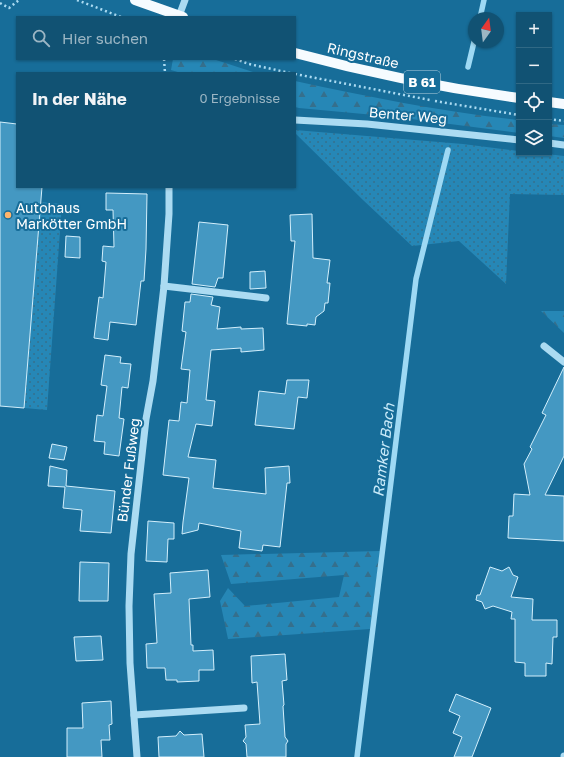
<!DOCTYPE html>
<html lang="de">
<meta charset="utf-8">
<style>
:root{--surface:#115273;--page:#1e5c7b;--text:#f1f3f6;--muted:#9cb6c4;--line:#306985}
body{margin:0;font-family:"Golos Text",sans-serif;background:var(--page);color:var(--text)}
.controls{position:absolute;right:12px;top:12px;display:grid;overflow:hidden;border-radius:0px;box-shadow:0 1px 3px #0004}
.controls button{width:36px;height:36px;display:grid;place-items:center;padding:0;border:0;border-bottom:1px solid var(--line);background:var(--surface);color:var(--text);font:20px sans-serif}
.compass{position:absolute;left:468px;top:12px;width:36px;height:36px;border-radius:50%;background:var(--surface);box-shadow:0 1px 3px #0004;rotate:14deg}
.list{margin:0;padding:0;list-style:none}
h2{display:flex;justify-content:space-between;align-items:center;height:52px;margin:0;padding:0 16px;font-size:17px}
h2 small{font-size:13px;font-weight:400;color:var(--muted)}
.icon{flex:none;width:22px;height:22px;fill:none;stroke:currentColor;stroke-width:2;stroke-linecap:round;stroke-linejoin:round}
.map{position:relative;flex:none;width:564px;height:757px;overflow:hidden}
.search{position:absolute;background:var(--surface);box-shadow:0 1px 3px #0004;left:16px;top:16px;width:280px;height:44px;display:flex;align-items:center;gap:10px;box-sizing:border-box;padding:0 14px;border-radius:0px;color:var(--muted);font-size:15px}
.panel{position:absolute;background:var(--surface);box-shadow:0 1px 3px #0004;left:16px;top:72px;width:280px;height:116px;border-radius:0px}
.map>svg:first-child{display:block}
.grass{fill:url(#grass-dots)}
.forest{fill:url(#forest-firs)}
.lines{fill:none;stroke-linecap:round;stroke-linejoin:round}
.stream{stroke:#9ed9f4;stroke-width:5.5}
.building{fill:#4498c2;stroke:#d3effc}
.path{stroke:#abdbf2;stroke-width:2.5;stroke-dasharray:2 3;stroke-linecap:butt}
.minor{stroke:#abdbf2;stroke-width:7}
.major{stroke:#f6fbff;stroke-width:10}
.poi-dot{fill:#ffb46c;stroke:#176d99;stroke-width:1.5}
.labels{text-anchor:middle;dominant-baseline:central;stroke-width:4;stroke-linejoin:round;paint-order:stroke}
.shield{fill:#176d99;stroke:#b9d3e0;stroke-width:1}
.shield-label{font-size:13px;font-weight:bold;fill:#fff}
.street-label{font-size:14px;fill:#fff;stroke:#176d99}
.poi-label{font-size:14px;fill:#fff;stroke:#176d99;text-anchor:start}
.water-label{font-size:15px;font-style:italic;fill:#caebfa;stroke:#176d99}
</style>
<div class="map">
<svg width="564" height="757" viewBox="0 0 564 757">
<defs>
<pattern id="grass-dots" width="8" height="8" patternUnits="userSpaceOnUse"><rect width="8" height="8" fill="#2687b6"/><path d="M2 2h.1M6 6h.1" fill="none" stroke="#356f8c" stroke-width="1.8" stroke-linecap="round"/></pattern>
<pattern id="forest-firs" width="22" height="20" patternUnits="userSpaceOnUse"><rect width="22" height="20" fill="#2687b6"/><path d="M5 1l3.5 6h-7zM16 11l3.5 6h-7z" fill="#356f8c"/></pattern>
</defs>
<rect width="100%" height="100%" fill="#176d99"/>
<!-- grass -->
<g class="grass">
<polygon points="295,130 463,144 519,151 519,153 539,153 564,156 564,195 510,194 506,284 459,241 412,246 363,200 295,133"/>
<polygon points="41,202 62,204 47,410 24,408"/>
</g>
<!-- forest -->
<g class="forest">
<polygon points="173,59 213,59 256,73 181,73 171,70"/>
<path d="M295,81C369,97 444,112 519,120V133L396,117L299,108L295,107Z"/>
<polygon points="549,124 564,125 564,138 549,136"/>
<polygon points="541,311 564,311 564,333"/>
<polygon points="380,551 370,629 228,639 220,601 228,588 245,606 339,597 344,575 231,584 221,555"/>
</g>
<g class="lines">
<!-- stream -->
<g class="stream">
<polyline points="480,18 484,0"/>
<polyline points="468,67 474,42"/>
<polyline points="357,757 416,279 448,150"/>
</g>
</g>
<!-- building -->
<g class="building">
<polygon points="0,122 17,124 17,187 42,187 24,408 0,406"/>
<polygon points="106,193 147,194 146,249 144,281 141,281 136,325 110,322 108,340 94,338 99,297 103,298 106,262 102,261 103,246 114,247 113,210 106,210"/>
<polygon points="312,214 313,258 330,260 327,283 330,283 328,303 325,303 324,311 316,317 315,325 307,324 307,326 287,324 295,241 291,241 290,215"/>
<polygon points="199,222 228,225 223,278 218,278 215,287 192,284"/>
<polygon points="66,236 80,237 80,258 65,257"/>
<polygon points="265,271 266,288 250,289 250,272"/>
<polygon points="191,294 213,297 211,305 220,307 217,329 241,327 241,329 263,328 264,350 241,352 241,348 211,350 206,400 215,401 212,426 196,424 188,457 216,460 213,488 266,494 265,468 289,466 290,483 287,483 280,547 263,545 262,551 239,548 241,531 199,523 198,530 182,534 183,522 189,478 163,475 169,420 179,421 181,402 187,403 190,370 181,369 186,332 182,331 185,302 190,302"/>
<polygon points="105,355 121,357 120,363 131,364 128,388 122,387 119,418 124,419 119,456 104,454 105,442 94,441 97,415 103,416 107,386 101,385"/>
<polygon points="564,367 564,456 545,495 564,496 564,541 508,538 509,516 513,516 514,494 530,495 524,464 532,449 530,447 546,415 542,413"/>
<polygon points="287,380 309,380 307,398 298,397 294,429 255,425 259,391 285,394"/>
<polygon points="52,444 67,447 64,460 49,458"/>
<polygon points="50,466 67,470 66,486 115,491 111,533 80,531 82,510 63,508 65,487 48,486"/>
<polygon points="148,521 174,523 174,539 168,539 167,562 146,561"/>
<polygon points="80,562 109,563 108,601 79,601"/>
<polygon points="490,567 502,571 509,567 513,575 518,577 511,597 533,599 532,620 557,620 557,637 553,637 552,664 546,663 546,676 525,676 525,663 515,662 515,619 511,619 512,612 493,606 485,609 482,602 476,600 477,595 480,595"/>
<polygon points="208,570 210,597 189,599 191,645 193,645 193,651 213,650 214,670 199,670 199,681 177,682 177,680 166,680 165,668 147,668 146,644 157,643 154,594 171,593 170,573"/>
<polygon points="101,636 103,660 76,661 74,637"/>
<polygon points="285,654 287,680 282,681 284,705 283,706 285,737 288,741 286,744 286,757 247,757 246,744 243,741 246,737 245,725 260,724 257,682 252,683 251,656"/>
<polygon points="456,694 491,708 472,757 454,757 462,737 453,733 460,716 449,711"/>
<polygon points="111,701 112,724 109,725 110,740 101,740 102,757 67,757 67,728 83,728 82,703"/>
<polygon points="180,731 184,735 202,734 204,757 159,757 158,737 176,736"/>
</g>
<g class="lines">
<!-- path -->
<g class="path">
<polyline points="77,0 121,17"/>
<polyline points="0,3 9,8 19,0"/>
<polyline points="164,59 165,73"/>
<polyline points="235,59 249,64 290,73"/>
<polyline points="295,74 430,100"/>
<polyline points="435,101 519,115"/>
<polyline points="549,119 564,121"/>
</g>
<!-- minor -->
<g class="minor">
<polyline points="179,16 185,0"/>
<polyline points="295,120 367,124 519,140"/>
<polyline points="549,143 564,145"/>
<polyline points="164,286 266,298"/>
<polyline points="544,346 564,362"/>
<polyline points="134,715 244,708"/>
<polyline points="137,757 130,663 129,606 131,554 146,419 153,381 164,286 169,214 169,187"/>
<polyline points="564,757 564,756"/>
</g>
<!-- major -->
<g class="major">
<polyline points="135,0 183,17"/>
<path d="M295,53C369,73 443,88 519,98"/>
<polyline points="549,102 564,104"/>
</g>
</g>
<!-- markers -->
<circle class="poi-dot" cx="8" cy="215" r="4"/>
<g class="labels">
<!-- shield labels -->
<rect class="shield" x="404" y="71" width="36" height="22" rx="3"/>
<g class="shield-label">
<text x="422" y="82">B 61</text>
</g>
<!-- street labels -->
<g class="street-label">
<text transform="translate(363 55) rotate(13)">Ringstraße</text>
<text transform="translate(408 115) rotate(5)">Benter Weg</text>
<text transform="translate(128 470) rotate(-83)">Bünder Fußweg</text>
</g>
<!-- poi labels -->
<g class="poi-label">
<text x="16" y="207">Autohaus<tspan x="16" dy="16">Markötter GmbH</tspan></text>
</g>
<!-- water labels -->
<g class="water-label">
<text transform="translate(383 450) rotate(-83)">Ramker Bach</text>
</g>
</g>
</svg>
<div class="controls">
<button>+</button>
<button>−</button>
<button><svg class="icon" aria-label="locate" viewBox="0 0 24 24"><circle cx="12" cy="12" r="6"/><path d="M12 2v4M12 18v4M2 12h4M18 12h4"/></svg></button>
<button><svg class="icon" aria-label="layers" viewBox="0 0 24 24"><path d="M12 4l9 5-9 5-9-5zM3 14l9 5 9-5"/></svg></button>
</div>
<svg class="compass" viewBox="-18 -18 36 36"><path d="M0-13l5 13h-10z" fill="#e53935"/><path d="M0 13l5-13h-10z" fill="#9cb6c4"/></svg>
<div class="search"><svg class="icon" aria-label="search" viewBox="0 0 24 24"><circle cx="10" cy="10" r="6"/><path d="M15 15l6 6"/></svg>Hier suchen</div>
<section class="panel">
<h2>In der Nähe<small>0 Ergebnisse</small></h2>
<ul class="list">
</ul>
</section>
</div>
